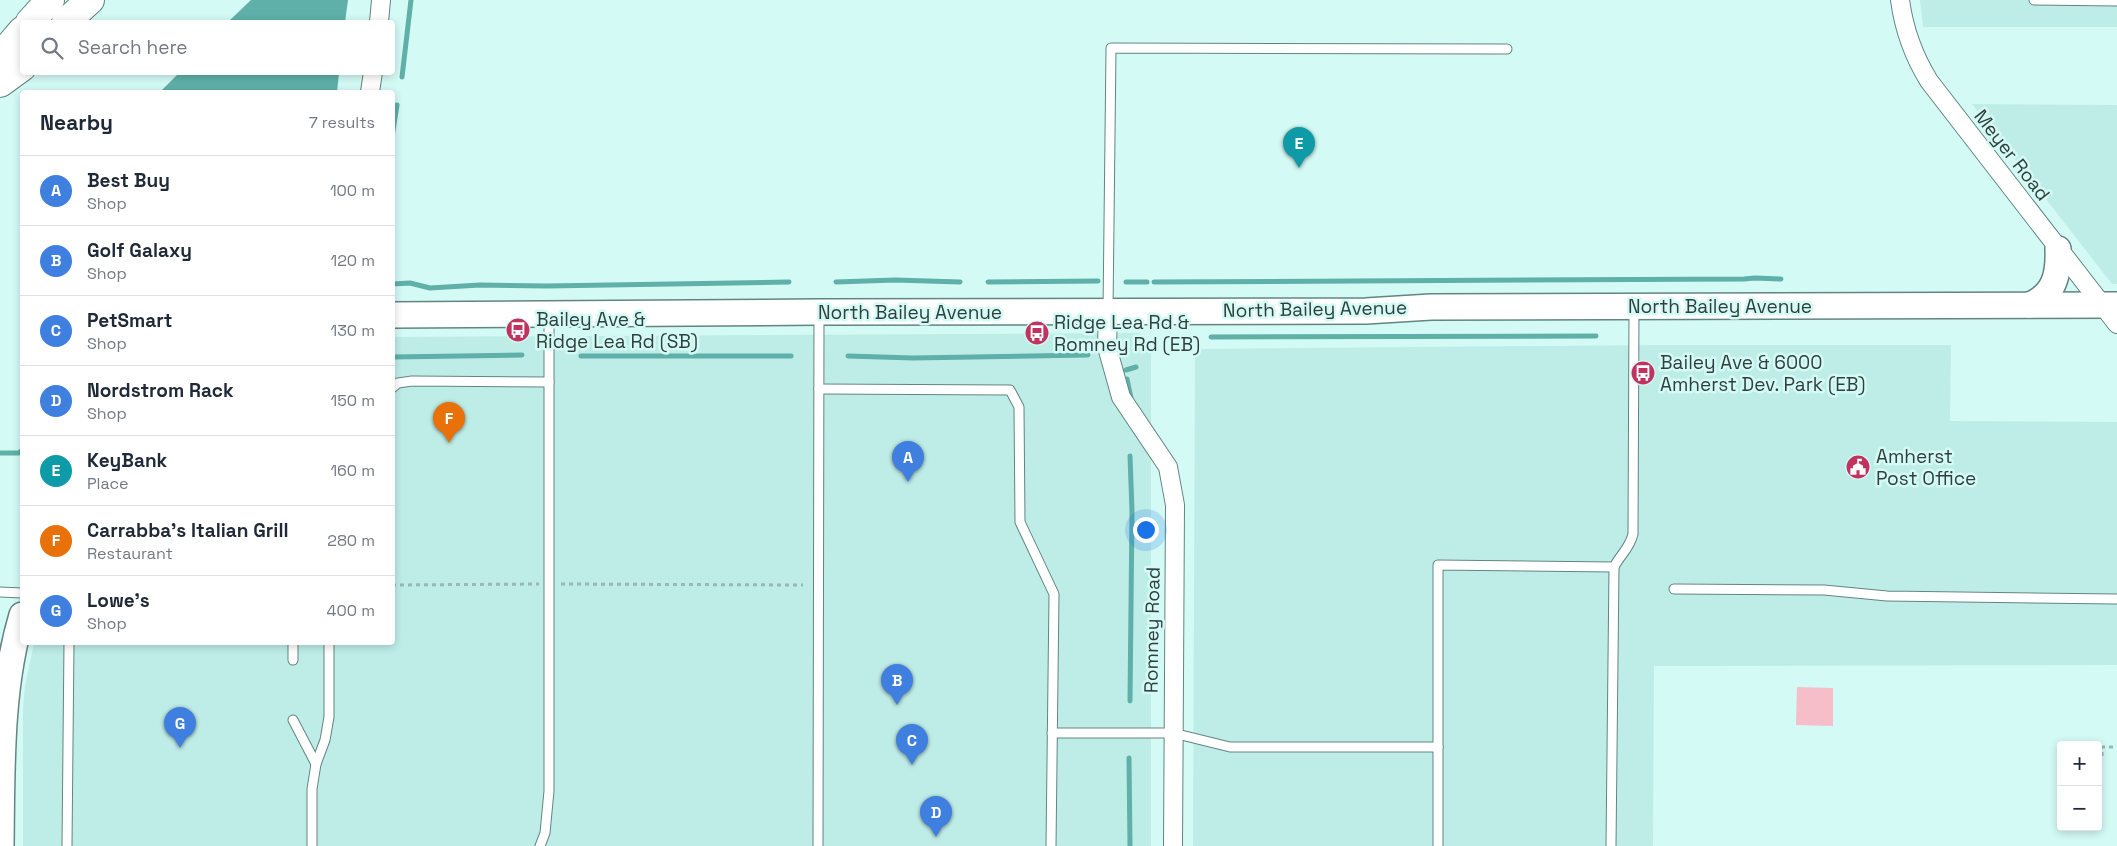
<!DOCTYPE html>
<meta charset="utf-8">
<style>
:root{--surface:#fff;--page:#f6f6f7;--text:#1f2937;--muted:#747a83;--line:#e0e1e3;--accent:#c1325e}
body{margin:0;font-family:"Space Grotesk",sans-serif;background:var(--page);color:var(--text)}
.controls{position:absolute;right:15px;bottom:15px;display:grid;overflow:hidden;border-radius:5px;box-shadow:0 2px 8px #0003}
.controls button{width:45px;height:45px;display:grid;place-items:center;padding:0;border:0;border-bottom:1px solid var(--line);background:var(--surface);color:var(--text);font:25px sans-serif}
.you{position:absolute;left:1145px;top:529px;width:18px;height:18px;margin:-12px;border:4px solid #fff;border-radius:50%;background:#1a73e8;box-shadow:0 0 0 8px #1a73e833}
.badge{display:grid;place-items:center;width:32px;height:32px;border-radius:50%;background:var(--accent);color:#fff;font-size:16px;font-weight:700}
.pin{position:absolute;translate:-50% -41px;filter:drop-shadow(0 1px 2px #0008)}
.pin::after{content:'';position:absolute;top:26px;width:18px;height:15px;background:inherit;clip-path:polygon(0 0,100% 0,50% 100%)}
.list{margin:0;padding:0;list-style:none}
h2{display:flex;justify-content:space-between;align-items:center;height:65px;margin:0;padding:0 20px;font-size:21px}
h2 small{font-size:16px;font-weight:400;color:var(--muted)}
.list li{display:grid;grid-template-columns:32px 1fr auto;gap:15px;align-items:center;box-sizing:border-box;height:70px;padding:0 20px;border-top:1px solid var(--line)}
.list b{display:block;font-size:19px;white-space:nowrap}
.list p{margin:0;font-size:16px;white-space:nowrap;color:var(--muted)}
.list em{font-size:16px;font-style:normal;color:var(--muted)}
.icon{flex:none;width:28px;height:28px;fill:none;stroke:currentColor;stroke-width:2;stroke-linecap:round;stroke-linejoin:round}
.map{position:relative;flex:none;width:2117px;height:846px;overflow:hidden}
.search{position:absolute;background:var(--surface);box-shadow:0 2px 8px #0003;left:20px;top:20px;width:375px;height:55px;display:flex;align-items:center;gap:12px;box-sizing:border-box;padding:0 18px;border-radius:5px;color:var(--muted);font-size:19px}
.panel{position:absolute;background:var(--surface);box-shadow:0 2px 8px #0003;left:20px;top:90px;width:375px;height:555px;border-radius:5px}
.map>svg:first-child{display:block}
.built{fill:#beede8}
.green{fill:#f6bec8}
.water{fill:#5eb0a9}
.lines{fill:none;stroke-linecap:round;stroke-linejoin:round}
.stream{stroke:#5eb0a9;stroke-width:5}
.lane-casing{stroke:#628582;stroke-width:11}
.street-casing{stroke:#628582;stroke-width:20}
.secondary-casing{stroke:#628582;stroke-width:28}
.highway-casing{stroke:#628582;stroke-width:30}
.path{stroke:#99b7b3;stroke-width:3;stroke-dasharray:4 4;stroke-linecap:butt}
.lane{stroke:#fff;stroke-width:9}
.street{stroke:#fff;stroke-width:18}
.secondary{stroke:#fff;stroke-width:25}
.highway{stroke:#fff;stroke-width:28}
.labels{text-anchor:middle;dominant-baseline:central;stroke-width:5;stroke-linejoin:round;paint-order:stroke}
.street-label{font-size:19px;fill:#303f3d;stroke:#d4faf5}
.poi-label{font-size:19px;fill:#303f3d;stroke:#d4faf5;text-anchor:start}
</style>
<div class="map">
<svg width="2117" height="846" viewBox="0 0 2117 846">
<rect width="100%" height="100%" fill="#d4faf5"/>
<!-- built -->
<g class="built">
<polygon points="1920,0 2117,0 2117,27 1923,27"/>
<polygon points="1972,104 2117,105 2117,284 2112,284"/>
<polygon points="1139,333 1145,337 1151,345 1151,846 23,846 23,709 25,686 34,643 392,642 393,337"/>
<polygon points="1654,345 1951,345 1950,421 2117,422 2117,665 1654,666 1653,846 1193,846 1195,349"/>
</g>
<!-- green -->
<polygon class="green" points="1797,687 1833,688 1833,726 1796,725"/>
<!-- water -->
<g class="water">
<polygon points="251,0 348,0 345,22 228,22"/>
<polygon points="179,73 179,72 339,73 337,92 160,92"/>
</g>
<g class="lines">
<!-- stream -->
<g class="stream">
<polyline points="402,77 411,0"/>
<polyline points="392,137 397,105"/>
<polyline points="836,282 895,280 960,282"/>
<polyline points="988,282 1098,281"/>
<polyline points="1126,282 1147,282"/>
<polyline points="1154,282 1744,279 1755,278 1781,279"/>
<polyline points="392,284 410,283 430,288 480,285 547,286 789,282"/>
<polyline points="1211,337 1596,336"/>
<polyline points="581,356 791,356"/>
<polyline points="848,356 913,358 1088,355"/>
<polyline points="392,357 522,355"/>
<polyline points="1126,370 1136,367"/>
<polyline points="1127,379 1131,398"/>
<polyline points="0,453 19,453 22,450"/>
<polyline points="1130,456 1132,511 1130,701"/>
<polyline points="1129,758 1130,846"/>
</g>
<defs>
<g id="lane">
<polyline points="2034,0 2117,1"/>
<polyline points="1108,311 1111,48 1507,49"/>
<polyline points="392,388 398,383 412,381 549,382"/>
<polyline points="819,389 1010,390 1019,407 1020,522 1054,594 1051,846"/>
<polyline points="1674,589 1824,590 1887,596 2117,599"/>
<polyline points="0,592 22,593"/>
<polyline points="293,660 293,642"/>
<polyline points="293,720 316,764"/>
<polyline points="1052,733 1173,733 1230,747 1438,747"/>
<polyline points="67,846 69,642"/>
<polyline points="312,846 312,789 316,764 325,740 329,717 329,642"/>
<polyline points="540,846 545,833 549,791 549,315"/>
<polyline points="818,846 819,314"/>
<polyline points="1438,846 1438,565 1614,567"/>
<path d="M1611,846L1614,567C1620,555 1630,548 1633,534L1634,309"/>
</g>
<g id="street">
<path d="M1900,0C1904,30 1913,55 1929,81L2117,324"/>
<polyline points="379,22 381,0"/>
<polyline points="370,92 373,72"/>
<polyline points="1108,311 1107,347 1121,397 1168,467 1175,505 1173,846"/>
</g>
<g id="secondary">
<path d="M2030,305C2055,294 2059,274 2058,249"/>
<polyline points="392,315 819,312 1366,311 1431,307 2117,305"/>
<path d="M1,846C2,769 0,688 22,615"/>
</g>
<g id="highway">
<polyline points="30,22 50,0"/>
<polyline points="66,22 90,0"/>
<polyline points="0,57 22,31"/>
<polyline points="0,83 22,67"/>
</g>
</defs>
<!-- lane casing -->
<use href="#lane" class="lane-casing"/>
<!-- street casing -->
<use href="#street" class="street-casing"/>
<!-- secondary casing -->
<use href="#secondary" class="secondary-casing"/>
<!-- highway casing -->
<use href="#highway" class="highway-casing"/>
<!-- path -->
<g class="path">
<polyline points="561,584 803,585"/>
<polyline points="392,585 539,584"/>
<polyline points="2102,756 2102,747 2117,747"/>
</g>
<!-- lane -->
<use href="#lane" class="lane"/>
<!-- street -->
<use href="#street" class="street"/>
<!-- secondary -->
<use href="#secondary" class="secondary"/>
<!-- highway -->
<use href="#highway" class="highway"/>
</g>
<!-- icons -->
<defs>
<symbol id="bus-disc" viewBox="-11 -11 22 22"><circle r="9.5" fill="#c1325e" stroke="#d4faf5"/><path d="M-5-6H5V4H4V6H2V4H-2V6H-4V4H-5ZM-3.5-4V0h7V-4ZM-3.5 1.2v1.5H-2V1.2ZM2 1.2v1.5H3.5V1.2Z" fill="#fff"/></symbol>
<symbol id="civic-disc" viewBox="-11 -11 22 22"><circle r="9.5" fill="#c1325e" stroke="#d4faf5"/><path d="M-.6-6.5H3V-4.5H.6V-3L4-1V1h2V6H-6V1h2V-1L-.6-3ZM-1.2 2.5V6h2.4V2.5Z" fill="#fff"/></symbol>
</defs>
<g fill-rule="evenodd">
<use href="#bus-disc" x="504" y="316" width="28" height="28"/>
<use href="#bus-disc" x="1023" y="319" width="28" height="28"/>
<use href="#bus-disc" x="1629" y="359" width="28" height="28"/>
<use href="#civic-disc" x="1844" y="453" width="28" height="28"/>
</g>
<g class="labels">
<!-- street labels -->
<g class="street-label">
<text transform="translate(2012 155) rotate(52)">Meyer Road</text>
<text x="1720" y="306">North Bailey Avenue</text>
<text transform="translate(1315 309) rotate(-1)">North Bailey Avenue</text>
<text x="910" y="312">North Bailey Avenue</text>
<text transform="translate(1152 630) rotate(-89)">Romney Road</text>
</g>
<!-- poi labels -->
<g class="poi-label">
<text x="536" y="319">Bailey Ave &amp;<tspan x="536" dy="22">Ridge Lea Rd (SB)</tspan></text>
<text x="1054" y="322">Ridge Lea Rd &amp;<tspan x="1054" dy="22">Romney Rd (EB)</tspan></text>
<text x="1660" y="362">Bailey Ave &amp; 6000<tspan x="1660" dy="22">Amherst Dev. Park (EB)</tspan></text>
<text x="1876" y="456">Amherst<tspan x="1876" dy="22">Post Office</tspan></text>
</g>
</g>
</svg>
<div class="controls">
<button>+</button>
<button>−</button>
</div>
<div class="you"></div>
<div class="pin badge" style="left:908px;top:482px;background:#3f7fe0">A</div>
<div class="pin badge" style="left:897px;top:705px;background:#3f7fe0">B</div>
<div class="pin badge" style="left:912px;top:765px;background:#3f7fe0">C</div>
<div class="pin badge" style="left:936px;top:837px;background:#3f7fe0">D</div>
<div class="pin badge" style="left:1299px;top:168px;background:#0f9aa8">E</div>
<div class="pin badge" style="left:449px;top:443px;background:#e8710a">F</div>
<div class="pin badge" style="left:180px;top:748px;background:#3f7fe0">G</div>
<div class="search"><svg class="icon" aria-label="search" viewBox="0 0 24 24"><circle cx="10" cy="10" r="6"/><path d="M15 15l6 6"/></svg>Search here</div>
<section class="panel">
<h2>Nearby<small>7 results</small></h2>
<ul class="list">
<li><span class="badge" style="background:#3f7fe0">A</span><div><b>Best Buy</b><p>Shop</p></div><em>100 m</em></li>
<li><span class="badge" style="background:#3f7fe0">B</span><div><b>Golf Galaxy</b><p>Shop</p></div><em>120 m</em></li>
<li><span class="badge" style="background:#3f7fe0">C</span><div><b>PetSmart</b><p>Shop</p></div><em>130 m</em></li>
<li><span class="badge" style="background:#3f7fe0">D</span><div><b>Nordstrom Rack</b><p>Shop</p></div><em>150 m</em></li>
<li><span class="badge" style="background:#0f9aa8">E</span><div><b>KeyBank</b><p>Place</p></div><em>160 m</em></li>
<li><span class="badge" style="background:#e8710a">F</span><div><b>Carrabba's Italian Grill</b><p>Restaurant</p></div><em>280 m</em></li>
<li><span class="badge" style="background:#3f7fe0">G</span><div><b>Lowe's</b><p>Shop</p></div><em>400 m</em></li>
</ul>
</section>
</div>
